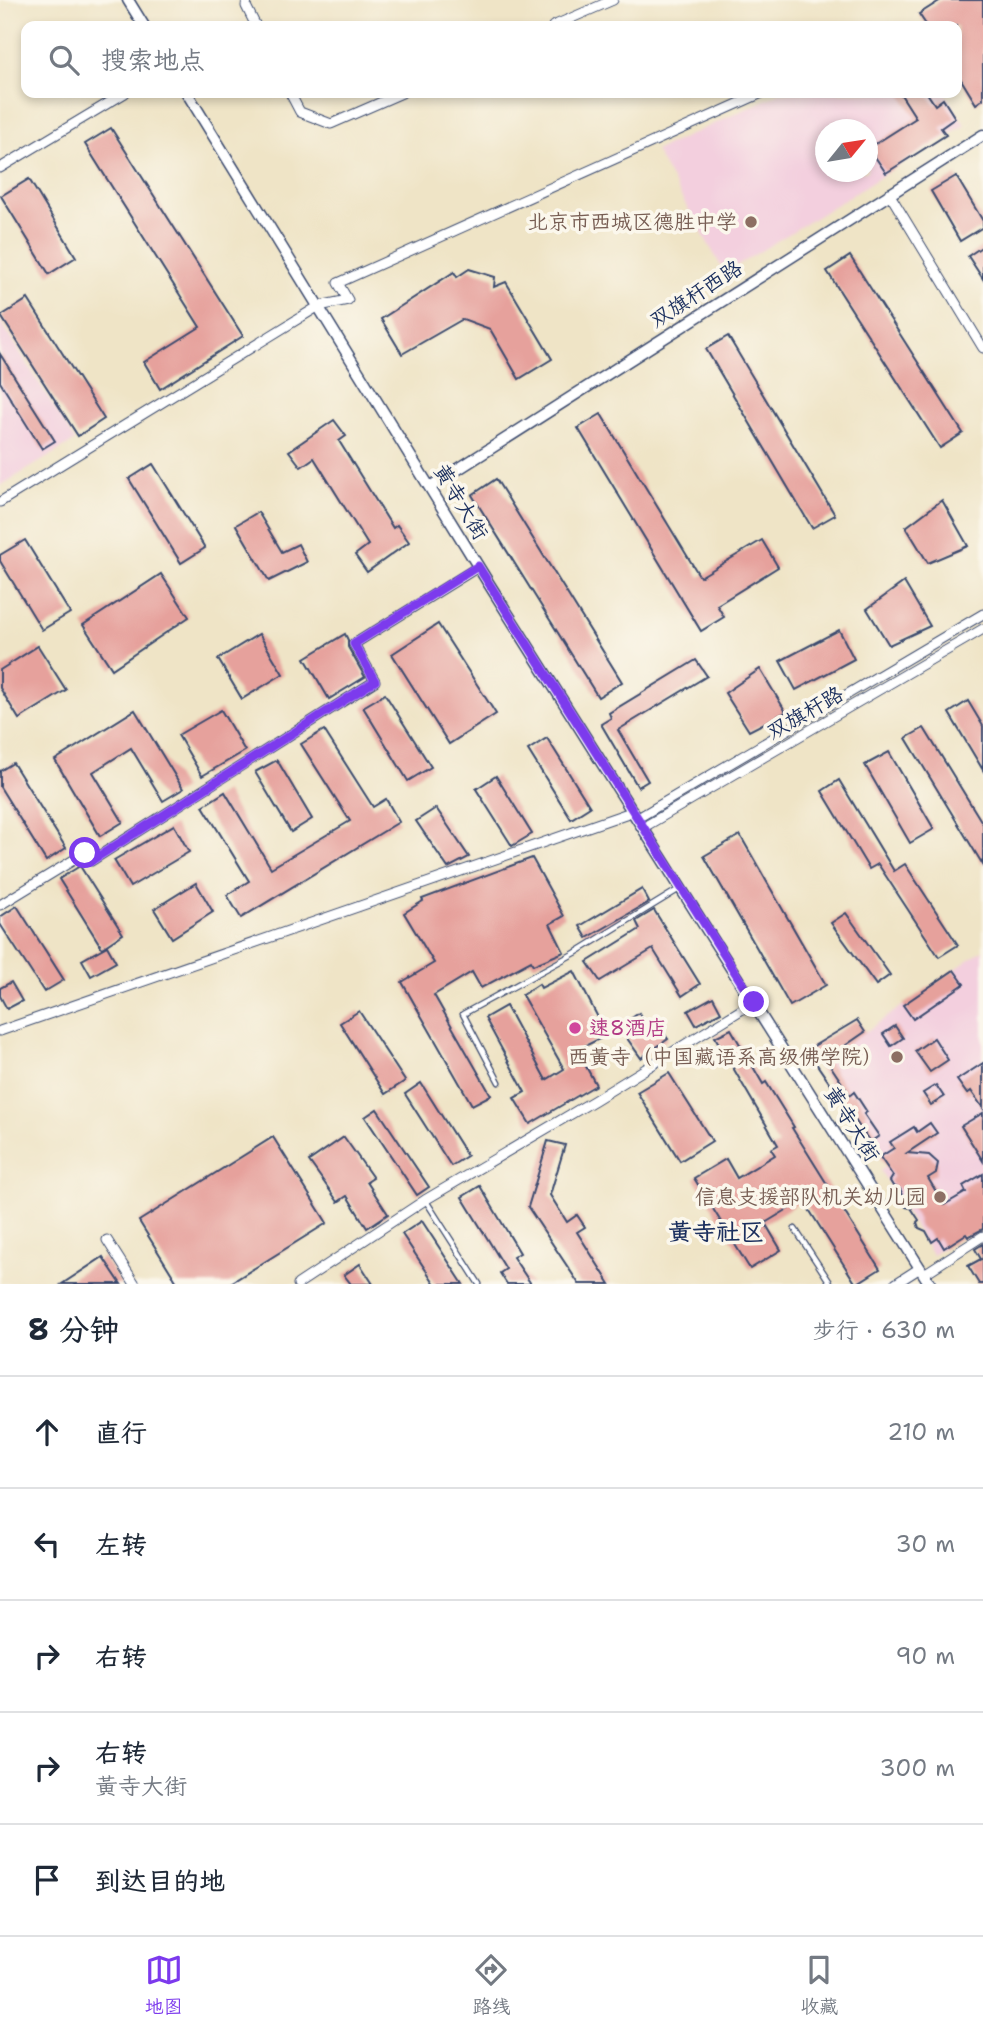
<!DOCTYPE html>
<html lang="zh">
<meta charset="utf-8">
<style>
:root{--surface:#fff;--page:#f2f2f3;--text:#1f2937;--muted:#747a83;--line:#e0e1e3;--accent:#7c3aed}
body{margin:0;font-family:"Shantell Sans","LXGW WenKai TC",sans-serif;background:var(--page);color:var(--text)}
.compass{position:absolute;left:815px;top:119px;width:63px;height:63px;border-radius:50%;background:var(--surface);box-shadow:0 4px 10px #0003;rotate:60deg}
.stop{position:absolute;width:21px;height:21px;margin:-16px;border:5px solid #7c3aed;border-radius:50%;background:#fff}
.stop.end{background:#7c3aed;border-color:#fff;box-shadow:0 2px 7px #0008}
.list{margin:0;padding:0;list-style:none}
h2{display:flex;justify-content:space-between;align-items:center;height:91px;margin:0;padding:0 28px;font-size:30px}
h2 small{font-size:23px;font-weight:400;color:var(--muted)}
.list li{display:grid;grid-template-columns:46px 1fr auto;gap:21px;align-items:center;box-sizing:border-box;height:112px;padding:0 28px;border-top:2px solid var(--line)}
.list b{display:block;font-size:26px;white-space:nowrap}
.list p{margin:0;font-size:23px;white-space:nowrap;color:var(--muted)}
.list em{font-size:23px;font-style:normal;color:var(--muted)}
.icon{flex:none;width:38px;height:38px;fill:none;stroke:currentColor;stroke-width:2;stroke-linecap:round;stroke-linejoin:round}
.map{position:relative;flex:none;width:983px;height:1284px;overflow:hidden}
.search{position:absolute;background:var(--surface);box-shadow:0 4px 10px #0003;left:21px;right:21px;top:21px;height:77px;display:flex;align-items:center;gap:18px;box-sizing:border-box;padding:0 24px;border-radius:14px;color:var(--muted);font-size:26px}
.sheet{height:651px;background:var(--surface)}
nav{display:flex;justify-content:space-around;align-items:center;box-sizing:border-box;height:98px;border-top:2px solid var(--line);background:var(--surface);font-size:19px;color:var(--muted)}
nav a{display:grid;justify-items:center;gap:4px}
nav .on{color:var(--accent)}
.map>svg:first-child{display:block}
.built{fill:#f3cfde;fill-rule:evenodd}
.building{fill:#e6a19c}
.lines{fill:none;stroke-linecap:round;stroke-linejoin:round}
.service-casing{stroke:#3b4a6e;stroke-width:7}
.minor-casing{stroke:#3b4a6e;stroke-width:11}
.tertiary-casing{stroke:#3b4a6e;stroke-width:13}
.service{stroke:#fff;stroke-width:4.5}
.minor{stroke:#fff;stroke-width:9}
.tertiary{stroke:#fff;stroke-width:10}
.route{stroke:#7c3aed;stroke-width:9}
.education-dot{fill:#8d6e63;stroke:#fbf7ec;stroke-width:2.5}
.hotel-dot{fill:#d1479c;stroke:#fbf7ec;stroke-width:2.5}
.labels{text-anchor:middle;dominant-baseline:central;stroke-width:7;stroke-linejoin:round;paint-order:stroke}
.education-label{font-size:21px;fill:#785e54;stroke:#fbf7ec;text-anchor:end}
.street-label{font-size:21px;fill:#1b2f5e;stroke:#fbf7ec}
.hotel-label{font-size:21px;fill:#b23c85;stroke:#fbf7ec;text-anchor:start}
.quarter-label{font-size:24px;font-weight:bold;fill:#1b2f5e;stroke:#fbf7ec}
</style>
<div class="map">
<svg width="983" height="1284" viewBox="0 0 983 1284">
<rect width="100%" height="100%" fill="#fbf7ec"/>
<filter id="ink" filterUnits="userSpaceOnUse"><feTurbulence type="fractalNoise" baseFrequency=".0143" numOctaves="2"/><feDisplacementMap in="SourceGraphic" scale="14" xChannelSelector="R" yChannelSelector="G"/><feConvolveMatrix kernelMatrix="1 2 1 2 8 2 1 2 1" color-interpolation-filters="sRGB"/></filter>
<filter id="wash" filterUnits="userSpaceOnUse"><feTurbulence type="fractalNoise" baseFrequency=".00686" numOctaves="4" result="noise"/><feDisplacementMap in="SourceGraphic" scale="28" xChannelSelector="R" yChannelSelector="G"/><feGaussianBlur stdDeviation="1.57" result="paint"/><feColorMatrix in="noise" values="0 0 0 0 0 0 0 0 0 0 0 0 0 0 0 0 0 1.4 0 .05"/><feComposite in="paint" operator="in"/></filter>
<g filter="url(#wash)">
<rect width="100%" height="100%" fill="#efe4c6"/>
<!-- built -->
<g class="built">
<path d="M780,93H945L965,125L725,273L655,151ZM825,130H867V172H825Z"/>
<polygon points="0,320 75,441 0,486"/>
<polygon points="983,950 983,1224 932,1255 880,1170 886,1166 860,1128 862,1120 860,1117 855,1120 842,1100 845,1096 836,1095 807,1050 857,1020 865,1032"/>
</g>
<g id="blocks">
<!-- building -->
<g class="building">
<polygon points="941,0 983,0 983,99 976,104 957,73 957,26 927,26 919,14"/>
<polygon points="900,93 927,93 935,105 943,99 955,118 941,128 946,135 886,173 869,148 916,118"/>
<polygon points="111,128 243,336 160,389 144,362 200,327 85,144"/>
<polygon points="956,176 983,221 983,227 960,241 931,191"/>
<polygon points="29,179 76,257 49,274 1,196"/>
<polygon points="983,246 983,279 968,256"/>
<polygon points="850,256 963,433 940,448 827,271"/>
<polygon points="469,269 495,277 494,287 506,282 552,359 519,379 490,329 463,319 402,354 381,319 454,272 457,277"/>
<polygon points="28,299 104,419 78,436 1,316"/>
<polygon points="728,336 835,515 812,528 706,349"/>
<polygon points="0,354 55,441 42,449 0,382"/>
<polygon points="601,414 700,577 762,540 778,567 717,605 724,617 701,631 578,428"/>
<polygon points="334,420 346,436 339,441 393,528 397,525 409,542 367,572 355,555 368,545 314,458 301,467 289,451"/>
<polygon points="153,464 205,548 181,563 129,479"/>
<polygon points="496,479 622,682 598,697 472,495"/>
<polygon points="942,500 968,546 928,563 906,527"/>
<polygon points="258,512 282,552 298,544 307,562 269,581 236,525"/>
<polygon points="25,540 70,613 42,630 0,561 0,555"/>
<polygon points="161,574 189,617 112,669 83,625"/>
<polygon points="904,582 930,626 889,645 867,609"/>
<polygon points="438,624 496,714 449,744 392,654"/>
<polygon points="839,630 854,659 796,690 780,661"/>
<polygon points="259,634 283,674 242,699 218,659"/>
<polygon points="345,634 348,640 348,647 365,677 329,699 305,658"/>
<polygon points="38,646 66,690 19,719 0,688 0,670"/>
<polygon points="696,660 707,676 618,730 648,781 638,787 601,724 611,718 609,713"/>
<polygon points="760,669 786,712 749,731 725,693"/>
<polygon points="385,694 431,767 408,781 363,707"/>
<polygon points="968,701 983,726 983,770 949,713"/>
<polygon points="135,710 183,789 163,801 131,748 93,772 123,822 100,836 55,760"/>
<polygon points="221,710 245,751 202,776 178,735"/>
<polygon points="924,728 983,824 983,865 906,738"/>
<polygon points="324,730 373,807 386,799 399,822 241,918 227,895 249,881 203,806 225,792 271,868 350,821 301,744"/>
<polygon points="547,738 590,807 571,819 528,750"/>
<polygon points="889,752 934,829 910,843 865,765"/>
<polygon points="277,760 312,819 291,832 255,772"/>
<polygon points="13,763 66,848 46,861 0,787 0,771"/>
<polygon points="496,776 532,834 512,846 476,789"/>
<polygon points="839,780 894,871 905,864 958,945 939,957 878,864 869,869 822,791"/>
<polygon points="436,808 469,857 448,868 416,821"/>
<polygon points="174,825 189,852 130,887 114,860"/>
<polygon points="740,835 826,985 790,1006 704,856"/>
<polygon points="532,858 564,916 550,924 564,952 533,965 531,961 481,988 472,972 434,995 491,1095 472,1105 402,982 434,963 404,913 423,901 422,899"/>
<polygon points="80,866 123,934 102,948 59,879"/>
<polygon points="196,883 213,912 172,938 154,909"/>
<polygon points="642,889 649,902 587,938 580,926"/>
<polygon points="17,906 64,980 44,992 0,924 0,917"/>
<polygon points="654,910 700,984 682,996 653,949 600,981 587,962 640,929 636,921"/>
<polygon points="846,913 890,975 876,985 831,923"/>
<polygon points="107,946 116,962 91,976 82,960"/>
<polygon points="954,970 964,984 913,1019 903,1005"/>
<polygon points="574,971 607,1035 577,1050 596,1085 530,1124 514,1098 525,1092 485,1018 506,1006 546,1080 564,1069 522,995 539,984 541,988"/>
<polygon points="11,982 22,1001 7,1009 0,996 0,988"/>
<polygon points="713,997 721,1012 696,1025 688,1011"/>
<polygon points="359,1011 405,1081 385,1094 340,1023"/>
<polygon points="639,1013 650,1031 659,1027 668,1039 641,1058 619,1027"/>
<polygon points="857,1020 865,1032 826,1059 850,1095 854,1092 867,1112 864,1114 879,1136 870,1142 807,1050"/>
<polygon points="895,1026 903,1038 891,1046 883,1034"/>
<polygon points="731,1029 763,1084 766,1082 794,1127 792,1128 880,1269 856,1284 803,1200 765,1223 781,1250 750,1269 694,1178 726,1159 737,1178 775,1155 771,1149 778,1145 715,1037"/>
<polygon points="934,1038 948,1060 930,1072 915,1051"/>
<polygon points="983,1063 983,1108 971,1091 967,1094 957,1080"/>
<polygon points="669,1073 712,1141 680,1161 637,1092"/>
<polygon points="421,1083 467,1156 451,1166 405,1094"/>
<polygon points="936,1085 944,1097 931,1105 923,1093"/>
<polygon points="377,1109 429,1187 417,1195 365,1117"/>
<polygon points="983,1113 983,1161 961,1126"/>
<polygon points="930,1123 937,1133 907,1153 929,1155 938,1163 936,1173 928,1178 944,1205 966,1192 963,1186 983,1174 983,1229 968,1237 966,1234 944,1248 938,1238 932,1242 926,1231 919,1228 917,1222 919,1220 911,1208 906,1207 903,1203 905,1199 900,1189 893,1186 890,1181 893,1176 880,1157 894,1148 890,1142 914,1127 917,1132"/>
<polygon points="273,1137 327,1223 229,1284 178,1284 139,1221"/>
<polygon points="344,1137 373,1178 367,1182 388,1214 367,1228 347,1196 338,1202 309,1161"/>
<polygon points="548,1141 565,1145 550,1195 567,1222 577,1215 585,1227 577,1232 610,1284 579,1284 528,1207"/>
<polygon points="480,1186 520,1253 513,1257 531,1284 507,1284 500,1273 506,1269 462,1197"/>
<polygon points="422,1221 463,1284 435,1284 402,1234"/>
<polygon points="983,1244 983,1284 979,1284 968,1266 981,1259 975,1249"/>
<polygon points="103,1257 121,1284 62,1284"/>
<polygon points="360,1264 373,1284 351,1284 344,1275"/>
</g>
</g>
</g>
<g filter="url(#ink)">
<use href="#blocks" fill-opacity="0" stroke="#3b4a6e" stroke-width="2"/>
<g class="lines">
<defs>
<g id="service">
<polyline points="499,1082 463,1014 575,953 681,888"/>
<polyline points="426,1201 479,1284"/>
<polyline points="795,1229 831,1284"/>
</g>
<g id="minor">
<polyline points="247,0 246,6 256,26"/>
<polyline points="553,26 613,0"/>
<polyline points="290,93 300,112 331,124 402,93"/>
<polyline points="0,168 125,93"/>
<polyline points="889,193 983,348"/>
<polyline points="0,502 319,306 348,300 338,283 762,93"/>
<polyline points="638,818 983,614"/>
<polyline points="644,827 983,629"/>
<polyline points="0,905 85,853 91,861 375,681 354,644 478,567"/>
<polyline points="0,1031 634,811"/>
<polyline points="107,1240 135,1284"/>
<polyline points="924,1274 983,1236"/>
<polyline points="298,1284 425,1200 595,1100 754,1002"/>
<polyline points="895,1284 920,1268"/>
</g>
<g id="tertiary">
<polyline points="128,0 144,26"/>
<polyline points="187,93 489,584 930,1284"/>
<polyline points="430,487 983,135"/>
</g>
</defs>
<!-- service casing -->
<use href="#service" class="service-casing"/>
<!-- minor casing -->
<use href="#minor" class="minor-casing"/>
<!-- tertiary casing -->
<use href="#tertiary" class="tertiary-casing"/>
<!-- service -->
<use href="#service" class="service"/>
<!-- minor -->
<use href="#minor" class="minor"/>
<!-- tertiary -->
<use href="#tertiary" class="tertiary"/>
</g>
</g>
<g class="lines" filter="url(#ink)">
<!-- route -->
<polyline class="route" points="85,853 91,861 375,681 354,644 478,566 754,1002"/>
</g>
<!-- markers -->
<g class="education-dot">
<circle cx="751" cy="222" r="7"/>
<circle cx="897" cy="1057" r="7"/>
<circle cx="940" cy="1197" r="7"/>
</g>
<circle class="hotel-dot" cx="575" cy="1028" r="7"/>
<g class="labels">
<!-- education labels -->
<g class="education-label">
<text x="737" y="222">北京市西城区德胜中学</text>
<text x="883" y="1057">西黃寺（中国藏语系高级佛学院）</text>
<text x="926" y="1197">信息支援部队机关幼儿园</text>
</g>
<!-- street labels -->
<g class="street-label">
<text transform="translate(696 294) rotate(-33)">双旗杆西路</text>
<text transform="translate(461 502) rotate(59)">黄寺大街</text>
<text transform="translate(805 713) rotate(-30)">双旗杆路</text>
<text transform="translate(852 1124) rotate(58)">黄寺大街</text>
</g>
<!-- hotel labels -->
<g class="hotel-label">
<text x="589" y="1028">速8酒店</text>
</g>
<!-- quarter labels -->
<g class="quarter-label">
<text x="716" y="1232">黄寺社区</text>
</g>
</g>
</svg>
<svg class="compass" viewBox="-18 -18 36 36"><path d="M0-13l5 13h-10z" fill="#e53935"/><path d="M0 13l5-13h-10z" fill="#747a83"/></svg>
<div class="stop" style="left:85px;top:853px"></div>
<div class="stop end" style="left:754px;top:1002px"></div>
<div class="search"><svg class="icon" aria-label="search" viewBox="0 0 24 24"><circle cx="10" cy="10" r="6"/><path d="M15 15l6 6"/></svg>搜索地点</div>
</div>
<section class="sheet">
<h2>8 分钟<small>步行 · 630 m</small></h2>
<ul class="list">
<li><svg class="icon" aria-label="ahead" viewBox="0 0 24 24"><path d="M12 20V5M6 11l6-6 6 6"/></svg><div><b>直行</b></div><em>210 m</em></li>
<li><svg class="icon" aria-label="left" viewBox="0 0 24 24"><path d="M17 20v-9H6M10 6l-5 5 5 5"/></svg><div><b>左转</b></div><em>30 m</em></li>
<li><svg class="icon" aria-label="right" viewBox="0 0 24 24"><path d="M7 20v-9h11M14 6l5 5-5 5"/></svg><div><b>右转</b></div><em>90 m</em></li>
<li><svg class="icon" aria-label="right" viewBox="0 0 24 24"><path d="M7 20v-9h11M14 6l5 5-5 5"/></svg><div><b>右转</b><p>黄寺大街</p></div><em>300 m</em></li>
<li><svg class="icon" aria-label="arrive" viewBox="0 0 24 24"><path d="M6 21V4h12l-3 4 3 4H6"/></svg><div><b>到达目的地</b></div></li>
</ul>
</section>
<nav>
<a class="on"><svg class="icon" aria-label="map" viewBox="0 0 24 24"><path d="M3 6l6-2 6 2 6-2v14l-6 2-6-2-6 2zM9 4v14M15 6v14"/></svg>地图</a>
<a><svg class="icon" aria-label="directions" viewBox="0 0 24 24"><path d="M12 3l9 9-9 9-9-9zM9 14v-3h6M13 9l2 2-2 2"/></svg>路线</a>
<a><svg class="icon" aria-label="saved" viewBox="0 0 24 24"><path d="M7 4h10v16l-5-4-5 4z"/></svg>收藏</a>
</nav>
